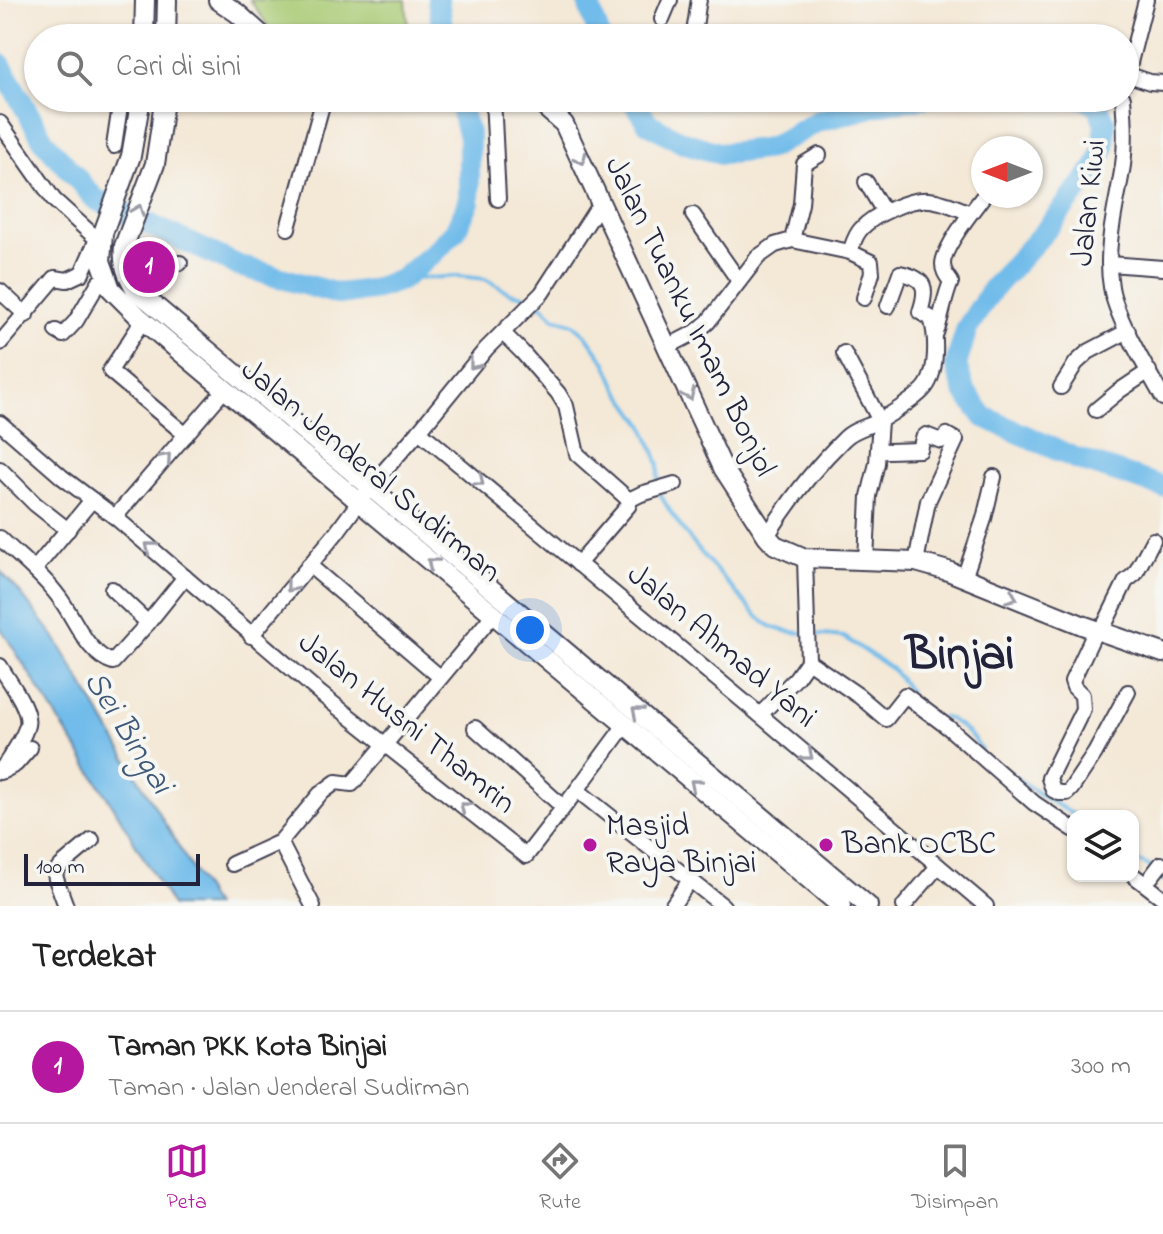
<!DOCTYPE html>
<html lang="id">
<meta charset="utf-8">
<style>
:root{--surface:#fff;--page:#f6f6f6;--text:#222;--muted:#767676;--line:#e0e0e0;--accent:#b5179e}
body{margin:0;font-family:"Indie Flower",sans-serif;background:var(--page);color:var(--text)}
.controls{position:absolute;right:24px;bottom:24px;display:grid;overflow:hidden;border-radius:16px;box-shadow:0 2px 6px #0004}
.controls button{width:72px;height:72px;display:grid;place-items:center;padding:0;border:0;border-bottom:2px solid var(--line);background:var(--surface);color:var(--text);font:40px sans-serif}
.compass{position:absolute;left:971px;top:136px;width:72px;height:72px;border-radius:50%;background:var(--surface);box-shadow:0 2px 6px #0004;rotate:270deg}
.scale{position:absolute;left:24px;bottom:20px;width:176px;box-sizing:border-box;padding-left:8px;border:4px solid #22223b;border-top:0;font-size:22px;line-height:28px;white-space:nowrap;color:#22223b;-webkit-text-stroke:6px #f6f6f2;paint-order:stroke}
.you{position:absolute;left:530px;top:630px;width:28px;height:28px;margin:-20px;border:6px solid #fff;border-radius:50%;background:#1a73e8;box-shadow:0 0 0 12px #1a73e833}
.badge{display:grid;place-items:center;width:52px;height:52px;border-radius:50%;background:var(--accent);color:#fff;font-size:26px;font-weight:700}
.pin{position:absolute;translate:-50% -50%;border:4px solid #fff;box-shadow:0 2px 8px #0006}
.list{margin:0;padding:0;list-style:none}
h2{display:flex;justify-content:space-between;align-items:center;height:104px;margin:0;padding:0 32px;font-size:34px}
h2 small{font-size:26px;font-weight:400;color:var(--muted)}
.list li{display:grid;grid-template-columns:52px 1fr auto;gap:24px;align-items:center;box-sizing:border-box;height:112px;padding:0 32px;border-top:2px solid var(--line)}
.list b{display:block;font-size:30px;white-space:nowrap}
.list p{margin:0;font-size:26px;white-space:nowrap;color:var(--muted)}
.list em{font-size:26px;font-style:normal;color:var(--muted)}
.icon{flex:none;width:44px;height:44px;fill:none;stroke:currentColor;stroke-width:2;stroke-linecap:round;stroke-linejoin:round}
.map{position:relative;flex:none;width:1163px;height:906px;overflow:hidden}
.search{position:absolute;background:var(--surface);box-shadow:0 2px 6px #0004;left:24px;right:24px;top:24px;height:88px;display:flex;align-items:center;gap:20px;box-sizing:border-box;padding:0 28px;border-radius:44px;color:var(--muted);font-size:30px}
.sheet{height:216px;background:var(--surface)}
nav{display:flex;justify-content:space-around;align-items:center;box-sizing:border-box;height:112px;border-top:2px solid var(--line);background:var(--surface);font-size:22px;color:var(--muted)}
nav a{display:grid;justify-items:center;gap:4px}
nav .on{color:var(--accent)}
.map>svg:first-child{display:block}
.green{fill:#a9ca73;stroke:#667657;stroke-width:2}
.water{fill:#71bcea;stroke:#4a6f92;stroke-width:2}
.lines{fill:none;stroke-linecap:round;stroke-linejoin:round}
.stream{stroke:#71bcea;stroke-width:4}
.river{stroke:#71bcea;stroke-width:22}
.minor-casing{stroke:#424052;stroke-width:18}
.major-casing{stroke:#424052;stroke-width:22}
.minor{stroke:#fff;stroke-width:14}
.major{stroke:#fff;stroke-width:18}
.oneway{stroke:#9c9ca7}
.poi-dot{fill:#b5179e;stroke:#f6f6f2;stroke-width:3}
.labels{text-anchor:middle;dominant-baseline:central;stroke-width:8;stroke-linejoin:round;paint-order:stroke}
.street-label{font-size:32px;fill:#22223b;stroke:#f6f6f2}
.poi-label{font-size:32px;fill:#22223b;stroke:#f6f6f2;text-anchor:start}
.water-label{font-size:34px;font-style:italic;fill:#3e5878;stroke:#f6f6f2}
.town-label{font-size:48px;font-weight:bold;fill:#22223b;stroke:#f6f6f2}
</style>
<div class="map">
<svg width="1163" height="906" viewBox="0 0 1163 906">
<rect width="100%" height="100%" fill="#f6f6f2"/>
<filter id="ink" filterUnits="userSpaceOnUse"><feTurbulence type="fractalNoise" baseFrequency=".0125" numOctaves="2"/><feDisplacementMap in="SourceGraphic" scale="16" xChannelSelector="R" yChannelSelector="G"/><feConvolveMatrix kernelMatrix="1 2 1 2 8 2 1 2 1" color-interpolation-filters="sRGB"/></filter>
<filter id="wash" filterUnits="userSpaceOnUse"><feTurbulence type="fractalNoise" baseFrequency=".006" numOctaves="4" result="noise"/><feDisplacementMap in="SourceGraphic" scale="32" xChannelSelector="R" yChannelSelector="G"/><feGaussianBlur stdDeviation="1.8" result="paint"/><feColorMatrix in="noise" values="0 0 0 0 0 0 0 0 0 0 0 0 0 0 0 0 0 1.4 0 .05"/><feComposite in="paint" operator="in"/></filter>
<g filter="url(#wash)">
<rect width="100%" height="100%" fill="#f4e8d6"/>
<!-- green -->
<g class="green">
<polygon points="250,0 406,0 409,38 291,38 271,30"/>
<polygon points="150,245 165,261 147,280 140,272 137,261"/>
</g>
<!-- water -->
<polygon class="water" points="0,571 17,589 54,636 214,906 172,906 113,806 0,627"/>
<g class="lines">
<!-- stream -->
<g class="stream">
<polyline points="401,280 458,276 485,279 510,293 534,298 555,318 572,323 585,334 606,363 617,388 643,424 659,464 658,485"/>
<path d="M660,494C680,531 705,557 732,588C743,600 754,615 767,624C778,631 791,632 803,633"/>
<polyline points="812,634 844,637 892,669 910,692"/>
<path d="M943,716C960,724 970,733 981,749"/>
<polyline points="1011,774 1039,794 1076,816"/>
<polyline points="1133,859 1147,865 1163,880"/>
</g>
<!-- river -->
<g class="river">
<polyline points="438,0 444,38"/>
<polyline points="587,0 600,38"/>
<polyline points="0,64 44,141 95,199 239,266 338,294 371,290 401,280 437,250 455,231 469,202 469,137 458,98"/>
<polyline points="631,98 648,123 680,141 721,154 770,148 818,121 886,103 923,98"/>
<polyline points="1082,98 1096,103 1105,123 1104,148 1097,166 1046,230 993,288 967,328 956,365 964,390 984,417 1077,459 1163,487"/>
</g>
</g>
</g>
<g filter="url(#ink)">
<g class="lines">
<defs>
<g id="minor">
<polyline points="662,19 670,0"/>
<path d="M692,38C697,23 696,14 699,0"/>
<polyline points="1126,74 1150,82 1163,83"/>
<polyline points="1125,82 1146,0"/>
<polyline points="493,98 498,199"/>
<path d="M1123,98C1125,121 1126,142 1123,165C1117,205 1104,246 1111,287C1116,318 1147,369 1163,398"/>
<polyline points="0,123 54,200 97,239 82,273"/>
<polyline points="114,146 120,106 123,102 129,101 140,104"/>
<polyline points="866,182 884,212"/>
<polyline points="693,215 739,281"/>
<polyline points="288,228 324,98"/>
<polyline points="792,240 801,204 804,164 819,155"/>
<path d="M850,252C853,244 855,235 861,229C873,215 910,198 929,200C943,201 958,208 970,213"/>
<polyline points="169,264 180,263"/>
<polyline points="1109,264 1163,268"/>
<polyline points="0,291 26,315"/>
<polyline points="140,318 138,328 110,371 186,435"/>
<polyline points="56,331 63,335 76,321 99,282"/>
<polyline points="503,333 522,352 558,393 566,406 577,454 629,500 629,505 578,564"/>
<path d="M936,333C942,316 944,298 951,282C947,276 943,272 943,264C943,249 972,211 982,198"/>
<polyline points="0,343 55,278 67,280 82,273"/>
<polyline points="667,347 696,332 708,322 758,257 775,245 792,240 850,252 871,262 872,273 864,298"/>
<polyline points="844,353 880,421 877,463 869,496 866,561"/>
<polyline points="1061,387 1076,363 1088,352 1128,331"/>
<polyline points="1096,410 1119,391 1149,371"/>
<polyline points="0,423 62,477 115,517 321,694 526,856 577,790 723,906"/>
<polyline points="419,431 760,715 986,906"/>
<polyline points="879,450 888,451 920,450 923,438 926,435 941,441 947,435 956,440 928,501 916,562"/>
<polyline points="0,469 35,504 68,530"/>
<polyline points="629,500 641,494 675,484"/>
<polyline points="115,517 225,389"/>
<path d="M767,536C789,501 814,468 844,439C852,430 866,427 877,422C888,416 915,399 923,390C938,375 937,337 931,318L920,312C928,288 926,278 900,273L888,306"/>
<path d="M0,538C19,557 42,574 58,596C75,617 86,654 113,662L148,623L185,577"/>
<polyline points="309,565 440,677"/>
<polyline points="34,570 92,500"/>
<polyline points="964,578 984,519 994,477"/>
<polyline points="112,589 148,623"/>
<polyline points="1096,630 1072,681 1074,687 1082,695 1083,709 1049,778 1053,790 1059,793 1067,793 1071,789 1095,753 1128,692"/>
<polyline points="1101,632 1126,581 1135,574 1153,540"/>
<polyline points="251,636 337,532 370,487 419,431 486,349 542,293 601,202"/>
<polyline points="808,661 859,696 886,719 905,695 949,728 1034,803 1073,829"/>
<path d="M0,666C8,680 31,709 27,725C23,741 9,758 0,772"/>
<polyline points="760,715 796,678 808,661 805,558"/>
<polyline points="475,728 563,807"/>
<polyline points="3,771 16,764 30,748"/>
<polyline points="577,790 625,725"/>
<polyline points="280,842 313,906"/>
<polyline points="232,864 280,842 320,794 336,782 352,784 493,615"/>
<polyline points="1133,875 1163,898"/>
<polyline points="1151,877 1161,864"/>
<polyline points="66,906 56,879 55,873 61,866 92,840"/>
<polyline points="672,906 690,880"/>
<polyline points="904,906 938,866"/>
</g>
<g id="major">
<polyline points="218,0 237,13 265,38"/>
<polyline points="144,38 145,0"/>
<polyline points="166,38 167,0"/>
<polyline points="141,98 131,156 103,233 101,261 111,289 140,318 841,906"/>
<path d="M164,98L161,125L155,164L124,246C122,264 127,275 136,290L868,906"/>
<polyline points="534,98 564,124 723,468 767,536 775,545 805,558 916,562 948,571 1082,625 1163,653"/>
</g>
</defs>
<!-- minor casing -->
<use href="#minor" class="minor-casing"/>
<!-- major casing -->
<use href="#major" class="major-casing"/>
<!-- minor -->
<use href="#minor" class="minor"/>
<!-- major -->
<use href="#major" class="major"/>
</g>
<!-- one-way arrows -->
<defs><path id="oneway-chevron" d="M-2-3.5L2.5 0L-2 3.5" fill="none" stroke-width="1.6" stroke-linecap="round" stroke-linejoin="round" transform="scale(2)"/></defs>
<g class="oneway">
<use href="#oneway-chevron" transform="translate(581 159) rotate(64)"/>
<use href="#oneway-chevron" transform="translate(138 210) rotate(-69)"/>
<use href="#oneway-chevron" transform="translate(474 364) rotate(129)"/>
<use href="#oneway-chevron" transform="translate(689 395) rotate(65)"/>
<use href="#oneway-chevron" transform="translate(166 458) rotate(-49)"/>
<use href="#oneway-chevron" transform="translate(479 481) rotate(40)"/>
<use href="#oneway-chevron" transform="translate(150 547) rotate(-140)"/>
<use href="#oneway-chevron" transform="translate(432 563) rotate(-140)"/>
<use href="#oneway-chevron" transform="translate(291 587) rotate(129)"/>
<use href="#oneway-chevron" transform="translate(1012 597) rotate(22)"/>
<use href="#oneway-chevron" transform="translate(637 712) rotate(-140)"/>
<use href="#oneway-chevron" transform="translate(808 755) rotate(40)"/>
<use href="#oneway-chevron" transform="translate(695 784) rotate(-140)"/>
<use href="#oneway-chevron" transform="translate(465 807) rotate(-141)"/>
</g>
</g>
<!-- markers -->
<g class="poi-dot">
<circle cx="590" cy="845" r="8"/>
<circle cx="826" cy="845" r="8"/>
</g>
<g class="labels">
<!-- street labels -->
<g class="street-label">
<text transform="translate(1090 203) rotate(-84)">Jalan Kiwi</text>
<text transform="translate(689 317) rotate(64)">Jalan Tuanku Imam Bonjol</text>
<text transform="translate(370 472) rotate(40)">Jalan Jenderal Sudirman</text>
<text transform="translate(721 647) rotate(40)">Jalan Ahmad Yani</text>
<text transform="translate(406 724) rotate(39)">Jalan Husni Thamrin</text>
</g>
<!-- poi labels -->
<g class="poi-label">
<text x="606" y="827">Masjid<tspan x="606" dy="37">Raya Binjai</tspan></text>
<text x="842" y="845">Bank OCBC</text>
</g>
<!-- water labels -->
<g class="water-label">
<text transform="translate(127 733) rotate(58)">Sei Bingai</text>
</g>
<!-- town labels -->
<g class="town-label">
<text x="960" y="656">Binjai</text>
</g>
</g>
</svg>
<div class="controls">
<button><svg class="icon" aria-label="layers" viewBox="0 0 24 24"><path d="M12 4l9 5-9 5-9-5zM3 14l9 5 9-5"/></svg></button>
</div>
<svg class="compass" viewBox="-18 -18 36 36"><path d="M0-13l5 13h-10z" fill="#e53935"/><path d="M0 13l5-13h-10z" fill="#767676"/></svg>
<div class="scale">100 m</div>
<div class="you"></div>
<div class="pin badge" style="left:149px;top:267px">1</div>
<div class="search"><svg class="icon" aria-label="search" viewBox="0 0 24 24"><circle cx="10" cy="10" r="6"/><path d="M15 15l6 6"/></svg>Cari di sini</div>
</div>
<section class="sheet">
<h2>Terdekat<small></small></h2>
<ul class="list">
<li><span class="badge">1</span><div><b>Taman PKK Kota Binjai</b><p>Taman · Jalan Jenderal Sudirman</p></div><em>300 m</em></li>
</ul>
</section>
<nav>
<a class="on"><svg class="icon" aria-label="map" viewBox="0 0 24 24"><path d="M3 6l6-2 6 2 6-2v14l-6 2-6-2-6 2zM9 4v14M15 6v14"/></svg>Peta</a>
<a><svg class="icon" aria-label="directions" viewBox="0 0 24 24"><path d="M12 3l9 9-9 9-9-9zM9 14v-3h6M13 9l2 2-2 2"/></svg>Rute</a>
<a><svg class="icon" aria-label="saved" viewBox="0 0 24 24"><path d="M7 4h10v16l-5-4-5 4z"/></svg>Disimpan</a>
</nav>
